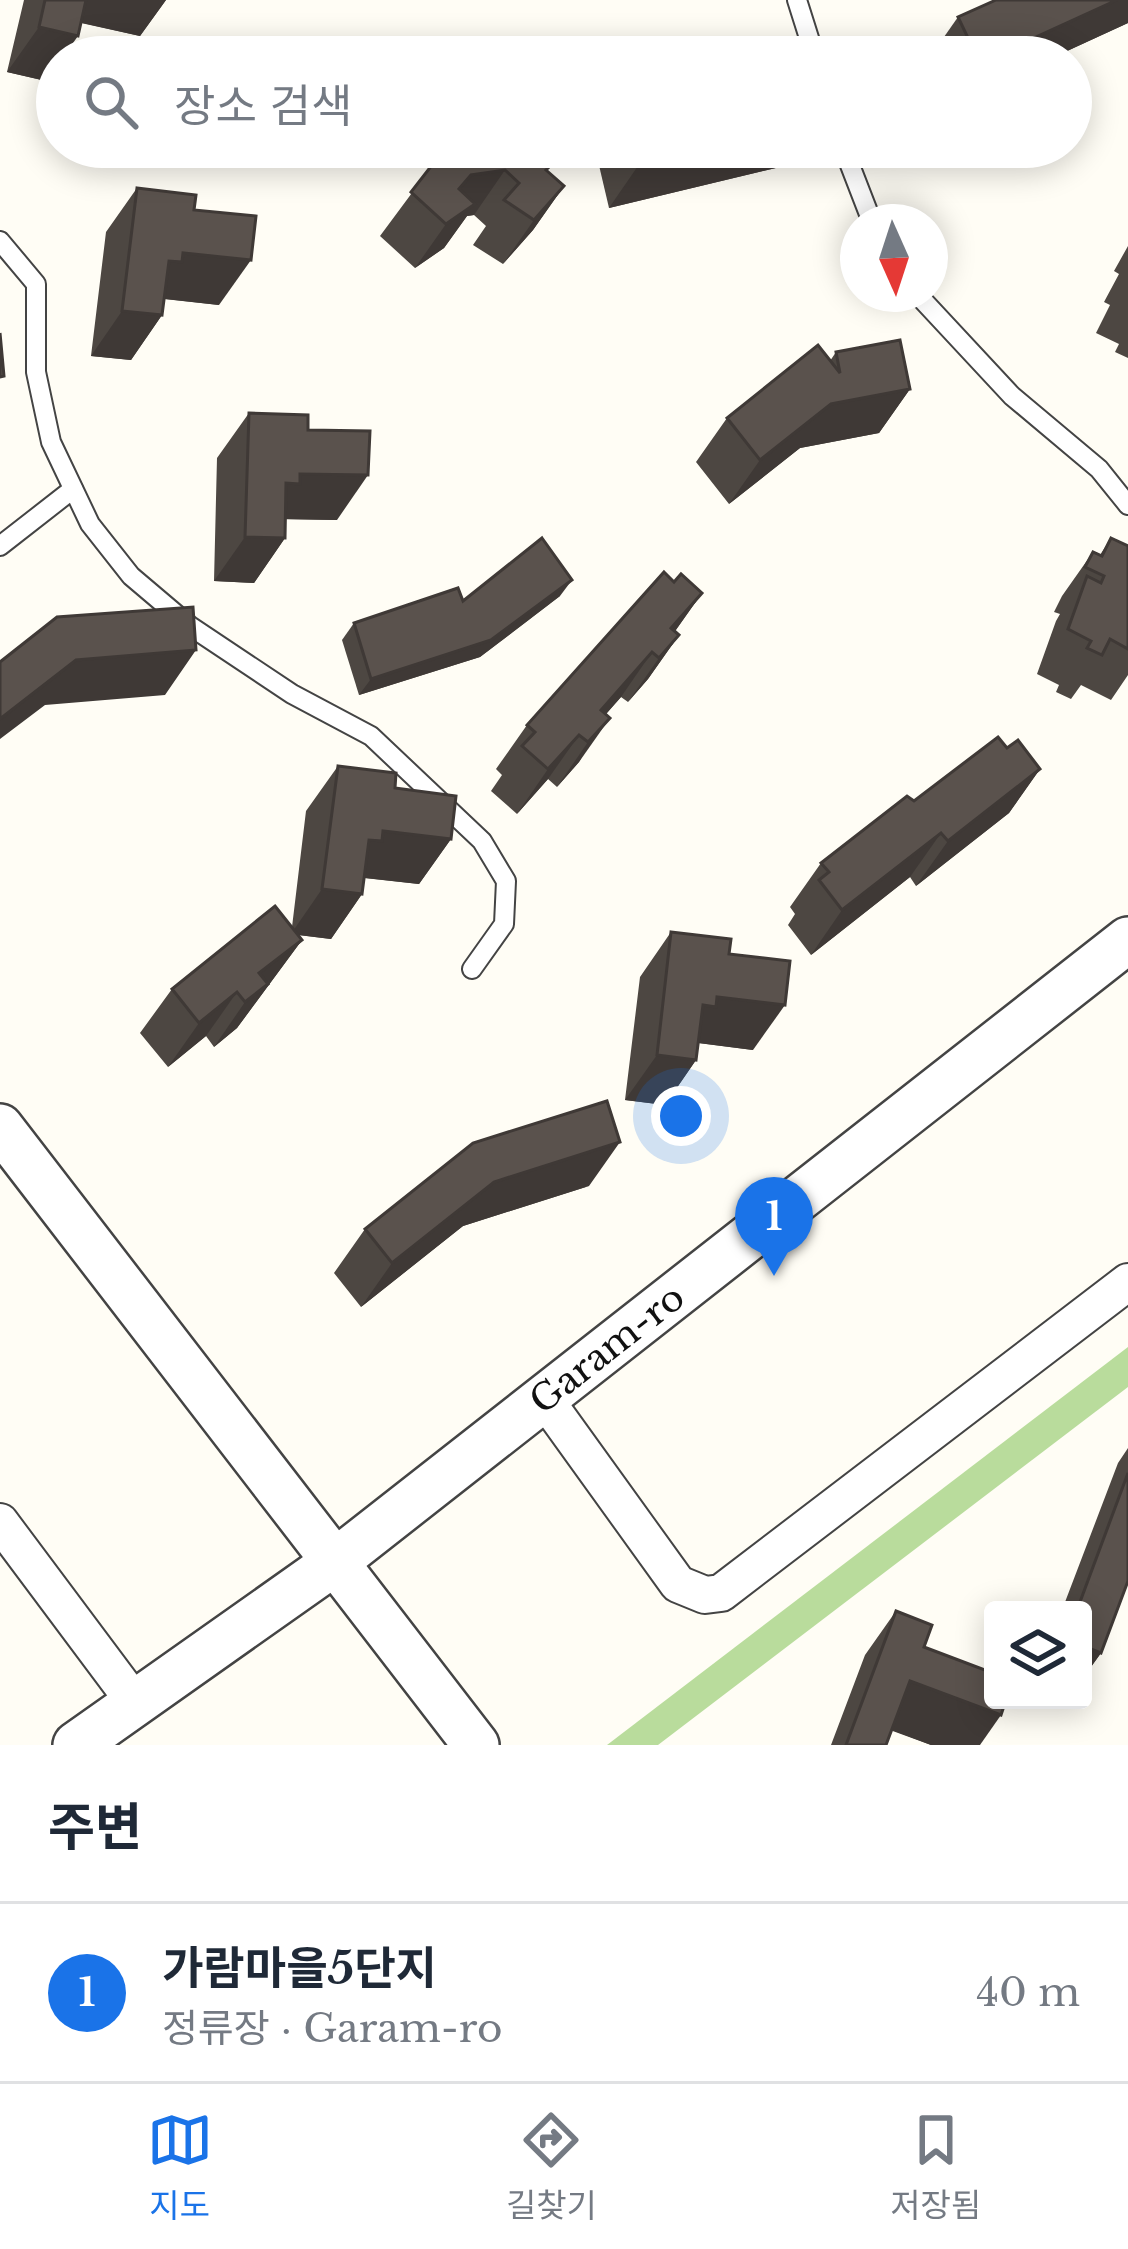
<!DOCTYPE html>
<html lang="ko">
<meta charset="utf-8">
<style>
:root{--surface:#fff;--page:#f2f2f3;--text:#1f2937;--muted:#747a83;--line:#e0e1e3;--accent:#1a73e8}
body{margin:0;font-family:"Libre Baskerville","Noto Sans KR",serif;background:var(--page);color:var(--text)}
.controls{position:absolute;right:36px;bottom:36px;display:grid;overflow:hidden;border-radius:12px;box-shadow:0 6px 30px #0003}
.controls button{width:108px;height:108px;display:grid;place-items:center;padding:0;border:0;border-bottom:3px solid var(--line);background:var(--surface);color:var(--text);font:60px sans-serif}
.compass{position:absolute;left:840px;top:204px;width:108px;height:108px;border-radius:50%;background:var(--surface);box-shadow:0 6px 30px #0003;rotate:177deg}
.you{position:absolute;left:681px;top:1116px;width:42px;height:42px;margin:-30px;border:9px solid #fff;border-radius:50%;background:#1a73e8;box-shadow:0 0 0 18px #1a73e833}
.badge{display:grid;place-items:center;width:78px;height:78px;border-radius:50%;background:var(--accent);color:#fff;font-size:39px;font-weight:700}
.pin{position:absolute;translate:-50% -99px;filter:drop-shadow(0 3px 6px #0008)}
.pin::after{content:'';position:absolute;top:63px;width:42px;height:36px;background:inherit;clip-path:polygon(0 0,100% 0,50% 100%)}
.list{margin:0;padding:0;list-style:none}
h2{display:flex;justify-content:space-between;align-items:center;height:156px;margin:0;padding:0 48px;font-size:51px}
h2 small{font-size:39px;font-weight:400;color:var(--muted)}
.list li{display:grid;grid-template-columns:78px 1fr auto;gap:36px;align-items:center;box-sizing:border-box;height:180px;padding:0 48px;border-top:3px solid var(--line)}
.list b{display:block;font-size:45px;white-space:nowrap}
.list p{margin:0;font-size:39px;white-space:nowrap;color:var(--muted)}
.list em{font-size:39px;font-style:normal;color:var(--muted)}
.icon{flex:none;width:66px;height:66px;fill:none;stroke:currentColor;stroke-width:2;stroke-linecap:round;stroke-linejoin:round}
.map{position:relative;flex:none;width:1128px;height:1745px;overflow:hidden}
.search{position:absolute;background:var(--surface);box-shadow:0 6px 30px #0003;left:36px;right:36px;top:36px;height:132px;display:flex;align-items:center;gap:30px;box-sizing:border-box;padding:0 42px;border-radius:66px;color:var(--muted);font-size:45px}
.sheet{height:336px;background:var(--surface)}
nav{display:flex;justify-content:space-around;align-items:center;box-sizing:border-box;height:168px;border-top:3px solid var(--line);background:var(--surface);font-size:33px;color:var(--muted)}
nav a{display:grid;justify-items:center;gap:6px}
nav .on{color:var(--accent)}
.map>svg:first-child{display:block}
.forest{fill:#b9dc9c}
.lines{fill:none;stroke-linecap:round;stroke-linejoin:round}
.service-casing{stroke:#444;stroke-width:22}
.minor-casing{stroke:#444;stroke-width:40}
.tertiary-casing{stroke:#444;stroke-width:50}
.service{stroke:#fff;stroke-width:18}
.minor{stroke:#fff;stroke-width:36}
.tertiary{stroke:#fff;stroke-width:45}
.wall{fill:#4d4742}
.shaded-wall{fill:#3f3936}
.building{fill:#5a524d;stroke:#3f3936;stroke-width:3}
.labels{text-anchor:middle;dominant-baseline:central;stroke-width:12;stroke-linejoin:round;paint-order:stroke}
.street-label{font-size:36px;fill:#111;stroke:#fff}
</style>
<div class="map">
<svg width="1128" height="1745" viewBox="0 0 1128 1745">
<rect width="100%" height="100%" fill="#fffdf5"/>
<!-- forest -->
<polygon class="forest" points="1128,1347 1128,1387 658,1745 607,1745"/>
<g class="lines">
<defs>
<g id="service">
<polyline points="797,0 815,57"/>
<polyline points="843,147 872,222"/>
<polyline points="0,241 36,284 36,372 51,442 90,524 131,576 190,626 292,694 371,736 482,841 506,881 504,924 472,969"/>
<polyline points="917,294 1012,396 1099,469 1128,505"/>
<polyline points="0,546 73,489"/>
</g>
<g id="minor">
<polyline points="544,1398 678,1584 705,1595 721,1593 1128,1282"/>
<polyline points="0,1522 133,1700"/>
</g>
<g id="tertiary">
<polyline points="0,1127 476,1745"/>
<polyline points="76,1745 335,1562 1128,940"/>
</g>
</defs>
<!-- service casing -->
<use href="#service" class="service-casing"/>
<!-- minor casing -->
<use href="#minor" class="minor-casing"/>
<!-- tertiary casing -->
<use href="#tertiary" class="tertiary-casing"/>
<!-- service -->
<use href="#service" class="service"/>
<!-- minor -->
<use href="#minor" class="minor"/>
<!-- tertiary -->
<use href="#tertiary" class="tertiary"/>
</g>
<!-- wall -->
<g class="wall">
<polygon points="24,0 166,0 140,36 81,23 57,57 57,66 46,81 7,72"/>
<polygon points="1128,0 1128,23 1054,57 930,57 958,17"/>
<polygon points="446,147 497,147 547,171 564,186 533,230 503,264 473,245 486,226 474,215 467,216 444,248 415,268 380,236"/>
<polygon points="608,147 794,147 780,167 609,208 598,161"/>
<polygon points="137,188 194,210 219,305 164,299 162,315 131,360 91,356 106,232"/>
<polygon points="1128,246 1128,358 1115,352 1119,344 1096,333 1110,305 1104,302 1119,274 1114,271"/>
<polygon points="836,352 910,389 879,433 800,448 729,504 696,462 727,418 830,361"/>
<polygon points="249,413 308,430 337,520 285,519 285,538 254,583 214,581 217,458"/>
<polygon points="1111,538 1128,546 1128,675 1111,700 1081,685 1071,699 1056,692 1059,685 1037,674 1056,621 1060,614 1054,612 1062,596 1093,552 1100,555"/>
<polygon points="674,582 702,593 675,631 679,635 648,679 628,702 621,697 606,714 579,762 557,787 548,779 517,814 491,791 502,775 496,769 527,725"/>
<polygon points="560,596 480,657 359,695 342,640 354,623 463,601"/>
<polygon points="1007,748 1040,769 1009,813 916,886 910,877 811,955 788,925 795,914 790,907 821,863 914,801"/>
<polygon points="338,766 395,788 451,839 419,884 364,878 362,894 331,939 298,935 302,940 237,1028 214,1047 206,1036 168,1067 140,1033 172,989 292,927 306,811"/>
<polygon points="671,932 729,954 753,1050 698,1043 696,1060 665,1105 625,1100 640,977"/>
<polygon points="589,1186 463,1226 361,1307 334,1273 365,1229"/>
<polygon points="1128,1448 1128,1581 1101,1653 1083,1678 1083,1610 1062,1610 1118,1463"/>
<polygon points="896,1611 924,1647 980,1745 931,1745 892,1730 886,1745 831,1745 865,1655"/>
</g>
<!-- shaded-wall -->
<g class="shaded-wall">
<polygon points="78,0 166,0 140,36 78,22"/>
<polygon points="1117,0 1128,0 1128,23 1054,57 992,57"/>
<polygon points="39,27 78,36 63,57 57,57 57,66 46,81 7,72"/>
<polygon points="708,147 794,147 780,167 609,208 640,163"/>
<polygon points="505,170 474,215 467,216 444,248 415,268 446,224 459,189 471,175"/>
<polygon points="564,186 533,230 503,264 534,220"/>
<polygon points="183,253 251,260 219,305 157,298 169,261"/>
<polygon points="122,311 162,315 131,360 91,356"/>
<polygon points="910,389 879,433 800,448 729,504 760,460 831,404"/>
<polygon points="300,474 368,475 337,520 275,519 286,483"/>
<polygon points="245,537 285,538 254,583 214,581"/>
<polygon points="572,580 560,596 480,657 359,695 371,679"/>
<polygon points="702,593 671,637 671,628"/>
<polygon points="679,635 648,679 628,702 659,658"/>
<polygon points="196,650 165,695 45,705 0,739 0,719 76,660"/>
<polygon points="652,652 621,697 584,739 601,710"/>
<polygon points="610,718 579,762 557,787 588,742"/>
<polygon points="579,735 548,779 517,814 548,769"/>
<polygon points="1040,769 1009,813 916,886 948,841"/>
<polygon points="383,831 451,839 419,884 357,877 369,840"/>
<polygon points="941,833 910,877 811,955 842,910"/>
<polygon points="322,889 362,894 331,939 291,934"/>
<polygon points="302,940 237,1028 214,1047 245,1002 259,973"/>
<polygon points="237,992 206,1036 168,1067 199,1023"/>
<polygon points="717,997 785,1005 753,1050 691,1042 703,1005"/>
<polygon points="657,1055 696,1060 665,1105 625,1100"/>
<polygon points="620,1142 589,1186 463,1226 361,1307 392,1263 494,1182"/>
<polygon points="1083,1646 1101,1653 1083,1678"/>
<polygon points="910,1681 1001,1715 980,1745 931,1745 879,1726"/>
</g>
<!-- building -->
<g class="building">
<polygon points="45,0 86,0 78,36 39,27"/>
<polygon points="996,0 1117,0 992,57 977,57 958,17"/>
<polygon points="446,147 471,147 474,150 474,147 497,147 498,149 500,147 534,147 553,163 546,170 564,186 534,220 504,200 519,183 505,170 471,175 459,189 475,204 446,224 411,192"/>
<polygon points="636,147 708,147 640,163"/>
<polygon points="137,188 196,195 194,210 256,216 251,260 183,253 182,262 169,261 162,315 122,311"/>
<polygon points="0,333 4,376 0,377"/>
<polygon points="900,340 910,389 831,404 760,460 727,418 818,345 840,373 836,352"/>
<polygon points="249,413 308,415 308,430 370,431 368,475 300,474 300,484 286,483 285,538 245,537"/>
<polygon points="542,538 572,580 491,640 371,679 354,623 458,588 463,601"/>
<polygon points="1111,538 1128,546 1128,649 1110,639 1102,655 1087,648 1091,641 1068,629 1087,576 1101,583 1104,576 1085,567 1093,552 1102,556"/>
<polygon points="664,572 674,582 681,574 702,593 671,628 679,635 659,658 652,652 601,710 610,718 588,742 579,735 548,769 522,746 535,732 527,725"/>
<polygon points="193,607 196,650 76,660 0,719 0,662 57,617"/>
<polygon points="998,737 1007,748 1018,740 1040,769 948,841 941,833 842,910 819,880 829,872 821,863 907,796 914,801"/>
<polygon points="338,766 396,773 395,788 456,796 451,839 383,831 382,841 369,840 362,894 322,889"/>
<polygon points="275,906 302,940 259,973 268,984 245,1002 237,992 199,1023 172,989"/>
<polygon points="671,932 731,939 729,954 790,961 785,1005 717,997 716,1007 703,1005 696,1060 657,1055"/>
<polygon points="607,1101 620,1142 494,1182 392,1263 365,1229 473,1143"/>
<polygon points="1128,1473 1128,1581 1101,1653 1083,1646 1083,1610 1077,1610"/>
<polygon points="896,1611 932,1625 924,1647 993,1673 993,1700 1006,1700 1001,1715 910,1681 886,1745 846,1745"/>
</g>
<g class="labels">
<!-- street labels -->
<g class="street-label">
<text transform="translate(607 1349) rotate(-38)">Garam-ro</text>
</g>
</g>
</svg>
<div class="controls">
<button><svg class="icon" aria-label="layers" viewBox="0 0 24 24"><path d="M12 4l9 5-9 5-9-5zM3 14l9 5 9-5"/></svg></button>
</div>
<svg class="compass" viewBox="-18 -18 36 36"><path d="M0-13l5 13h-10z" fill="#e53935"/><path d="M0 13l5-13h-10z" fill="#747a83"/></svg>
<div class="you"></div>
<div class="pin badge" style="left:774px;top:1276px">1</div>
<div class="search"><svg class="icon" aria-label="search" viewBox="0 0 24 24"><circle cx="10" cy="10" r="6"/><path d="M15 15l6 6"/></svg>장소 검색</div>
</div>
<section class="sheet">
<h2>주변<small></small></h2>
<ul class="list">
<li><span class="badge">1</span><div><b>가람마을5단지</b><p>정류장 · Garam-ro</p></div><em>40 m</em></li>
</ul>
</section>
<nav>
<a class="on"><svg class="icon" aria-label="map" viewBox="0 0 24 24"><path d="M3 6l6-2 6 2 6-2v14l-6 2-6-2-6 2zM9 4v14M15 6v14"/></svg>지도</a>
<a><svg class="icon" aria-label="directions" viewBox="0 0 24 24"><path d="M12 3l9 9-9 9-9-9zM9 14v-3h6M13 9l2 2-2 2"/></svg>길찾기</a>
<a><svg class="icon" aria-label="saved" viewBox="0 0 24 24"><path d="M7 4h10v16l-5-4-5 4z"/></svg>저장됨</a>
</nav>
